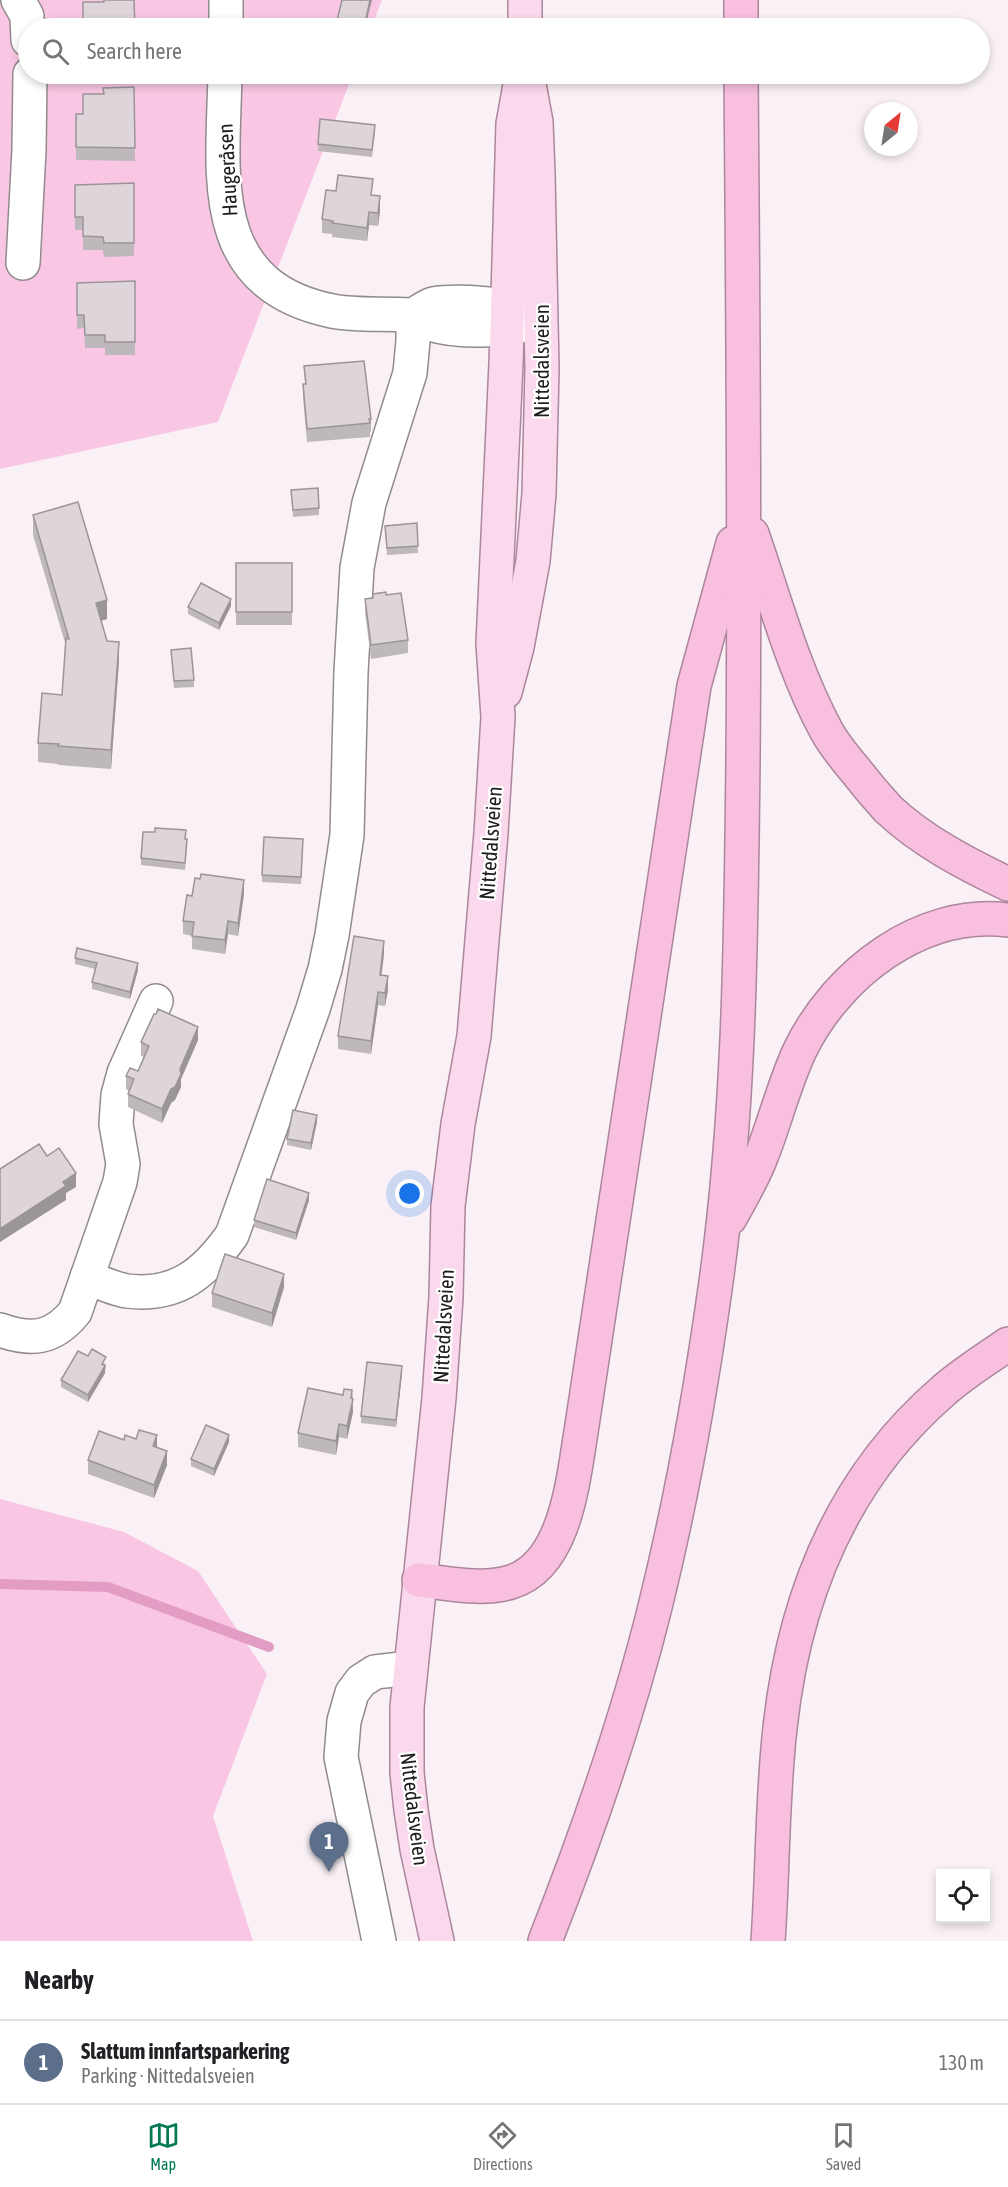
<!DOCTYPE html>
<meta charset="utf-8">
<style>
:root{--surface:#fff;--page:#f6f6f6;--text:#202124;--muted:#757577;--line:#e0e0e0;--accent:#027956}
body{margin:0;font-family:"Asap Condensed",sans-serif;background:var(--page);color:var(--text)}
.controls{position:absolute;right:18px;bottom:18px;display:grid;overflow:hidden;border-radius:0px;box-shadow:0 3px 9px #0003}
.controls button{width:54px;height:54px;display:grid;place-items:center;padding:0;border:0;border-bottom:2px solid var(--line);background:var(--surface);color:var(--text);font:30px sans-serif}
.compass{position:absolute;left:864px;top:102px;width:54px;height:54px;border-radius:50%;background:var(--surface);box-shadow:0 3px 9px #0003;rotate:30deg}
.you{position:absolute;left:410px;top:1194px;width:21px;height:21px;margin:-15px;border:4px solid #fff;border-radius:50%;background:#1a73e8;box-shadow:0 0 0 9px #1a73e833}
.badge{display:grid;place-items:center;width:39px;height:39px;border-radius:50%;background:var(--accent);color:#fff;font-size:20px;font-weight:700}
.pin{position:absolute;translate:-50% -50px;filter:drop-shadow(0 2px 3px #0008)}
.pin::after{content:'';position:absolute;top:32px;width:21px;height:18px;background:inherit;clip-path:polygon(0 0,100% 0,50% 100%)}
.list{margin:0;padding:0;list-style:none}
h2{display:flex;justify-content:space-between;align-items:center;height:78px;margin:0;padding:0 24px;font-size:26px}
h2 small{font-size:20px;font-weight:400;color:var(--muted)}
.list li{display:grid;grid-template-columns:39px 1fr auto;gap:18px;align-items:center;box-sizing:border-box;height:84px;padding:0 24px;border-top:2px solid var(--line)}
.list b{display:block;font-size:22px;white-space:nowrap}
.list p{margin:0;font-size:20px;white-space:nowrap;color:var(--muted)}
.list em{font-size:20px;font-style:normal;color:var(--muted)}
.icon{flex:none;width:33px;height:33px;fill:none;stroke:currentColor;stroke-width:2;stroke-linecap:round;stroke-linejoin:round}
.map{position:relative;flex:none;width:1008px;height:1941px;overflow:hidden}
.search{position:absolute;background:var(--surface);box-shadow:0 3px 9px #0003;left:18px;right:18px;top:18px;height:66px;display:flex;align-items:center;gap:15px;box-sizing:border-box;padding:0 21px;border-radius:33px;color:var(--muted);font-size:22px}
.sheet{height:162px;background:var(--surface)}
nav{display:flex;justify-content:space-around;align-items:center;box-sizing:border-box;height:84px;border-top:2px solid var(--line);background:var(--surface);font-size:16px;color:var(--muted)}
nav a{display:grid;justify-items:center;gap:3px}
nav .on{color:var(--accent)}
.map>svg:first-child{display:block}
.green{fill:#f9c7e3}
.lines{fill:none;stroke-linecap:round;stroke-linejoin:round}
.stream{stroke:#e39dc5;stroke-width:10}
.minor-casing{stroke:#928b8e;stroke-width:36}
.major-casing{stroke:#ac869b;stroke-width:36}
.highway-casing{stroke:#ac869b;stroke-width:36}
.minor{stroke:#fff;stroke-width:33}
.major{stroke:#fbd9ec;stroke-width:33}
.highway{stroke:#f8bfdf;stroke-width:33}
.wall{fill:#beb7bb}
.shaded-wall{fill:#9b9599}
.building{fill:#ddd5da;stroke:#9b9599;stroke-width:1.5}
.labels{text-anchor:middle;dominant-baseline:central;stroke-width:4.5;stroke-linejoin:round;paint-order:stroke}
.street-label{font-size:21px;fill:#201d1e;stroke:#fff}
</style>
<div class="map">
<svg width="1008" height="1941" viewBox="0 0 1008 1941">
<rect width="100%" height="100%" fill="#f9f1f6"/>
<!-- green -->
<g class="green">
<polygon points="0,0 382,0 371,28 28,28 28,74 353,74 218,422 0,469"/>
<polygon points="0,1499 124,1532 198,1571 267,1674 213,1816 253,1941 0,1941"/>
</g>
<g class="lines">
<!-- stream -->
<polyline class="stream" points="0,1584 108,1587 269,1647"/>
<defs>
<g id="minor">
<polyline points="18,0 27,16 28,40"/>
<polyline points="226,28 226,0"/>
<path d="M225,74C223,174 204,285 332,311C357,316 384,313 409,315C417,316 423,321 430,324C455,332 511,333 534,321"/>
<polyline points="23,263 29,150 30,74"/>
<path d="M413,315C419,312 426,306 433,304C458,300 513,304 536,314"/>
<path d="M87,1277C99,1282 114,1289 127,1291C177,1297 205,1273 232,1235L313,1009L325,969L332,935L347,835L351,672L357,568L369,503L410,373L413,341V315"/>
<path d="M0,1330C32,1341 53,1339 75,1312L120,1182L123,1164L116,1124L118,1095L124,1073L156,1001"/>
<polyline points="379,1941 341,1757 344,1721 352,1693 361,1681 375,1672 410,1668"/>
</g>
<g id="major">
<polyline points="525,28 525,0"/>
<polyline points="505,692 517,647 533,561 539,494 542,369 538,174 536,122 528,79"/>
<polyline points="437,1941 417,1849 411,1810 407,1773 407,1707 439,1398 446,1297 448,1206 458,1124 474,1036 491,833 498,717 493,644 506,364 513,124 522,74"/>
</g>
<g id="highway">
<polyline points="741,0 741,28"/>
<path d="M752,534C775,600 793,669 826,730C834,745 845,758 856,771C866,784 877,797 888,809C922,841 966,864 1008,884"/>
<path d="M730,1218C741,1198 753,1178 761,1157C775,1122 784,1084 800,1050C837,974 921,909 1008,920"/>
<path d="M419,1580C448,1583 482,1591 511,1582C566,1565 573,1480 581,1432L694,686L733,543"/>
<path d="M545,1941C588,1832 627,1720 655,1607C681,1502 700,1396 715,1289C740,1114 741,935 743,758C745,530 743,302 741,74"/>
<path d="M768,1941C773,1870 772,1798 780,1728C794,1598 841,1480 942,1392C962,1374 985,1360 1008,1344"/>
</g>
</defs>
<!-- minor casing -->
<use href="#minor" class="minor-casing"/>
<!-- major casing -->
<use href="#major" class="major-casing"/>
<!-- highway casing -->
<use href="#highway" class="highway-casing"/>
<!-- minor -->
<use href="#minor" class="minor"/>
<!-- major -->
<use href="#major" class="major"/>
<!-- highway -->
<use href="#highway" class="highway"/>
</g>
<!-- wall -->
<g class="wall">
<polygon points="134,87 135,161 76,160 76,114 83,114 103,94"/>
<polygon points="375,132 372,157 318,151 318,144"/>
<polygon points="134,183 134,256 104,257 103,250 83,250 83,230 75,230 75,185"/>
<polygon points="372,195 380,210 378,226 369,225 367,241 332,237 332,234 322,233 322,219"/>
<polygon points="135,281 135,355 105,355 105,348 85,348 84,328 77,329 77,283"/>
<polygon points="304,366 371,419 371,432 370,432 370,437 307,442 303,397 303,384 305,384"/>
<polygon points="291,490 319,508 319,515 293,517"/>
<polygon points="33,515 107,619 101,621 107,641 119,661 111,769 58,765 58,764 38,762 38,743 62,695 66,646 33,535"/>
<polygon points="417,523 418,553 387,555 385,526"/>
<rect x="236" y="563" width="56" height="62"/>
<polygon points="386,595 408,640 408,653 371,659 365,612 365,599"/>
<polygon points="231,606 219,630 188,614 188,607"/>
<polygon points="171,650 194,680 194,687 174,688"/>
<polygon points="185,839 187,846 185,870 141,865 141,858"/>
<polygon points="303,846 301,884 262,882 262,875"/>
<polygon points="244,894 238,936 228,934 225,954 192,949 192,936 183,934 183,921 192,896"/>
<polygon points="384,954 381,975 388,990 385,1006 378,1005 371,1054 338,1049 338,1036"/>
<polygon points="75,958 138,970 130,999 92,989 92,982 95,969 75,964"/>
<polygon points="198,1040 181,1079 181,1087 175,1100 171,1103 162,1123 128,1107 128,1094 129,1091 126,1089 126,1076 138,1071 144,1057 141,1056 141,1042"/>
<polygon points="317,1122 311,1150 287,1145 287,1139"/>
<polygon points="309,1200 296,1240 254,1227 254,1220"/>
<polygon points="284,1287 272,1327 212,1307 212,1293"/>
<polygon points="88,1356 106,1364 105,1373 88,1402 61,1387 61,1380"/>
<polygon points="402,1373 396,1427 361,1423 361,1416"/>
<polygon points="352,1390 353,1412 347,1439 339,1437 336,1455 298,1447 298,1433 343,1395"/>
<polygon points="124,1440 157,1448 167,1465 154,1498 88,1474 88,1460"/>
<polygon points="229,1442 214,1476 191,1466 191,1459"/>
</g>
<!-- shaded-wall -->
<g class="shaded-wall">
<polygon points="370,0 372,0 365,28 364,28"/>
<polygon points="380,196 380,210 378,226 378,213"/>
<polygon points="369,212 369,225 367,241 367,228"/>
<polygon points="231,599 231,606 219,630 219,623"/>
<polygon points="107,600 107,619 96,622 96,603"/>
<polygon points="119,642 119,661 111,769 111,750"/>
<polygon points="244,880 244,894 238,936 238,923"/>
<polygon points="228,921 228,934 225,954 225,940"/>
<polygon points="384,941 384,954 380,988 380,975"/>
<polygon points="138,963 138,970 130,999 130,992"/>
<polygon points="388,976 388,990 385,1006 385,993"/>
<polygon points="378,992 378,1005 371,1054 371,1041"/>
<polygon points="198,1027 198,1040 181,1079 181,1087 175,1100 171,1103 162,1123 162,1109"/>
<polygon points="317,1115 317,1122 311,1150 311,1143"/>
<polygon points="76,1173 76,1187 66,1193 66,1200 0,1242 0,1229 63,1182"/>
<polygon points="309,1193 309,1200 296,1240 296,1233"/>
<polygon points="284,1274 284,1287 272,1327 272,1313"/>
<polygon points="105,1366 105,1373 88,1402 88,1395"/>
<polygon points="402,1366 402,1373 396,1427 396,1420"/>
<polygon points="352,1390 353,1412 347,1439 347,1426"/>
<polygon points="339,1424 339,1437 336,1455 336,1441"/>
<polygon points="157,1435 157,1449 153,1446"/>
<polygon points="229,1435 229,1442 214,1476 214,1469"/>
<polygon points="167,1451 167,1465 154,1498 154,1485"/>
</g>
<!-- building -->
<g class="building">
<polygon points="104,0 134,0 135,28 76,28 76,22 83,22 83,2 104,2"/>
<polygon points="342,0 370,0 364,28 335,28"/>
<polygon points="134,87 135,148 76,147 76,114 83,114 83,94 104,94 103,88"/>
<polygon points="320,119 375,125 372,150 318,144"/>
<polygon points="338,175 373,179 371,195 380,196 378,213 369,212 367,228 332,223 333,221 322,219 326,190 336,191"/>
<polygon points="134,183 134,243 104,243 103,237 83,236 83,217 75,217 75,185"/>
<polygon points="135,281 135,342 105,342 105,335 85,335 84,315 77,315 77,283"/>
<polygon points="364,361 371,419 369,419 370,423 307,429 303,384 306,384 304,366"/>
<polygon points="318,488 319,508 293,510 291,490"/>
<polygon points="78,502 107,600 96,603 107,641 119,642 111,750 58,746 59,744 38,743 42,693 62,695 66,638 69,639 33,515"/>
<polygon points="417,523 418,546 387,548 385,526"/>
<rect x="236" y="563" width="56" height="49"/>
<polygon points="201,583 231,599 219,623 188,607"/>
<polygon points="386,592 386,595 401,593 408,640 371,645 365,599 373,598 373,594"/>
<polygon points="191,648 194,680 174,681 171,650"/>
<polygon points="155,828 186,830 185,839 187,839 185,863 141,858 143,832 155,832"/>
<polygon points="264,837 303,839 301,877 262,875"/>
<polygon points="201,874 244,880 238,923 228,921 225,940 192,936 194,922 183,921 187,895 192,896 195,878 200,879"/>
<polygon points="354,936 384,941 380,975 388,976 385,993 378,992 371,1041 338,1036"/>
<polygon points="77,948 138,963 130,992 92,982 97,963 75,958"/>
<polygon points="158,1009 198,1027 180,1069 181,1074 175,1087 171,1089 162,1109 128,1094 134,1079 126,1076 130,1068 138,1071 149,1046 141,1042 154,1014 156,1014"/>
<polygon points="293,1110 317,1115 311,1143 287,1139"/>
<polygon points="39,1144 47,1156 59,1148 76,1173 63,1182 66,1186 0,1229 0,1169"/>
<polygon points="267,1179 309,1193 296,1233 254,1220"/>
<polygon points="225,1254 284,1274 272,1313 212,1293"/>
<polygon points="92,1349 106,1357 102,1364 105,1366 88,1395 61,1380 78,1351 88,1356"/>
<polygon points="367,1362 402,1366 396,1420 361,1416"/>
<polygon points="308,1388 343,1395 344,1389 352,1390 351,1398 353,1399 347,1426 339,1424 336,1441 298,1433"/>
<polygon points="206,1425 229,1435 214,1469 191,1459"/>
<polygon points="139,1430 157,1435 153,1446 167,1451 154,1485 88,1460 99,1431 124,1440 125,1435 136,1439"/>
</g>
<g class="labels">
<!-- street labels -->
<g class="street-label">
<text transform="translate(227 170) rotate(-93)">Haugeråsen</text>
<text transform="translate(541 361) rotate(-90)">Nittedalsveien</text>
<text transform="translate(490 843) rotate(-86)">Nittedalsveien</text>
<text transform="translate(443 1326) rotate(-87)">Nittedalsveien</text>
<text transform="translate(415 1809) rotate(83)">Nittedalsveien</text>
</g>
</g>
</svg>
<div class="controls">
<button><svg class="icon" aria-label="locate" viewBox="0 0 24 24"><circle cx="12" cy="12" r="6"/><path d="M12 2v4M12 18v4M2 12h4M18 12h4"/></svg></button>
</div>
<svg class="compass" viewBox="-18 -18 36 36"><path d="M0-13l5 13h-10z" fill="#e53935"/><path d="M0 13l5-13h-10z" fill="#757577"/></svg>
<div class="you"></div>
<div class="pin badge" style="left:329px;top:1872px;background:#5c6f8a">1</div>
<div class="search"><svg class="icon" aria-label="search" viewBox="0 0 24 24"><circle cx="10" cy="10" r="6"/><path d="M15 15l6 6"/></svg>Search here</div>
</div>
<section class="sheet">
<h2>Nearby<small></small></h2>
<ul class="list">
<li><span class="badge" style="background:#5c6f8a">1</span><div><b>Slattum innfartsparkering</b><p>Parking · Nittedalsveien</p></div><em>130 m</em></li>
</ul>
</section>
<nav>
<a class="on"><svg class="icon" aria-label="map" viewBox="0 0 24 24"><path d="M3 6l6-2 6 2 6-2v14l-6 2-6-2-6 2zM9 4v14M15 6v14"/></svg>Map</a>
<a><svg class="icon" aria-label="directions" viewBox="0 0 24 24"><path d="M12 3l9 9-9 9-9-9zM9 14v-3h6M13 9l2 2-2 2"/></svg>Directions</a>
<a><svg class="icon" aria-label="saved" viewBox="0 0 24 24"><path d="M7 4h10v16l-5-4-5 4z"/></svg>Saved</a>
</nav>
